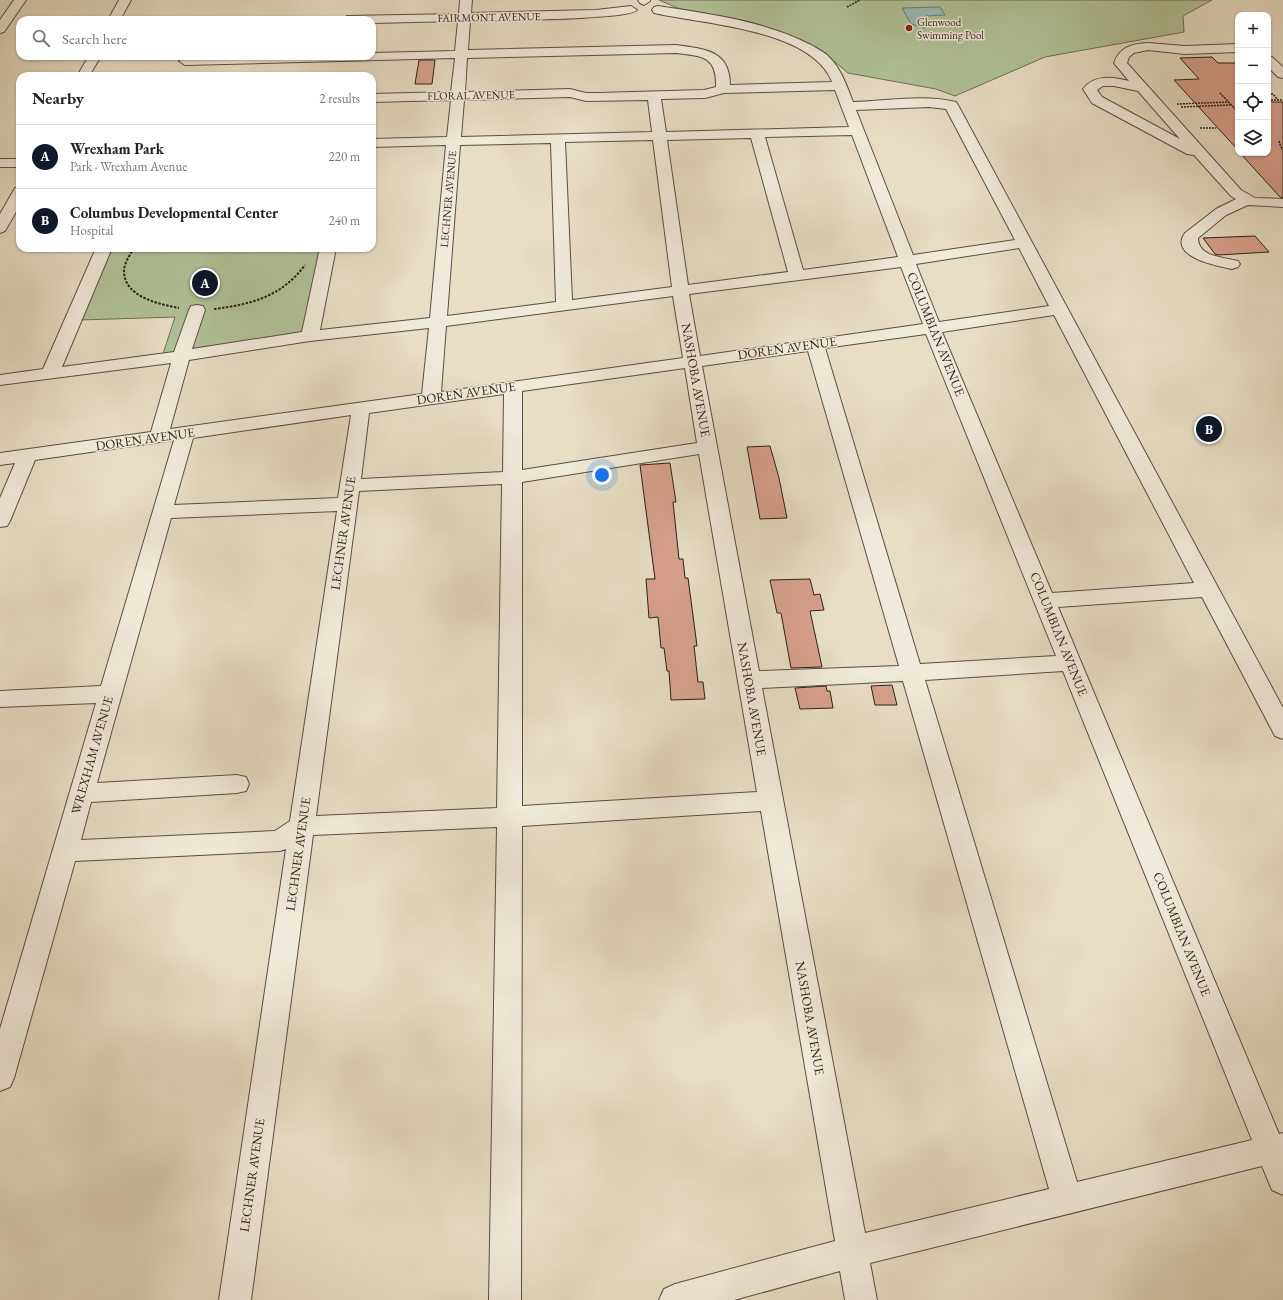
<!DOCTYPE html>
<meta charset="utf-8">
<style>
:root{--surface:#fff;--page:#f2f2f2;--text:#222;--muted:#767676;--line:#e0e0e0;--accent:#111827}
body{margin:0;font-family:"EB Garamond",serif;background:var(--page);color:var(--text)}
.controls{position:absolute;right:12px;top:12px;display:grid;overflow:hidden;border-radius:8px;box-shadow:0 1px 3px #0004}
.controls button{width:36px;height:36px;display:grid;place-items:center;padding:0;border:0;border-bottom:1px solid var(--line);background:var(--surface);color:var(--text);font:20px sans-serif}
.you{position:absolute;left:602px;top:475px;width:14px;height:14px;margin:-10px;border:3px solid #fff;border-radius:50%;background:#1a73e8;box-shadow:0 0 0 6px #1a73e833}
.badge{display:grid;place-items:center;width:26px;height:26px;border-radius:50%;background:var(--accent);color:#fff;font-size:13px;font-weight:700}
.pin{position:absolute;translate:-50% -50%;border:2px solid #fff;box-shadow:0 1px 4px #0006}
.list{margin:0;padding:0;list-style:none}
h2{display:flex;justify-content:space-between;align-items:center;height:52px;margin:0;padding:0 16px;font-size:17px}
h2 small{font-size:13px;font-weight:400;color:var(--muted)}
.list li{display:grid;grid-template-columns:26px 1fr auto;gap:12px;align-items:center;box-sizing:border-box;height:64px;padding:0 16px;border-top:1px solid var(--line)}
.list b{display:block;font-size:15px;white-space:nowrap}
.list p{margin:0;font-size:13px;white-space:nowrap;color:var(--muted)}
.list em{font-size:13px;font-style:normal;color:var(--muted)}
.icon{flex:none;width:22px;height:22px;fill:none;stroke:currentColor;stroke-width:2;stroke-linecap:round;stroke-linejoin:round}
.map{position:relative;flex:none;width:1283px;height:1300px;overflow:hidden}
.search{position:absolute;background:var(--surface);box-shadow:0 1px 3px #0004;left:16px;top:16px;width:360px;height:44px;display:flex;align-items:center;gap:10px;box-sizing:border-box;padding:0 14px;border-radius:12px;color:var(--muted);font-size:15px}
.panel{position:absolute;background:var(--surface);box-shadow:0 1px 3px #0004;left:16px;top:72px;width:360px;height:180px;border-radius:12px}
.map>svg:first-child{display:block}
.green{fill:#b1c298;stroke:#6e7058}
.water{fill:#97bcb6;stroke:#6c7d76}
.building{fill:#d7a18d;stroke:#2b1e17}
.lines{fill:none;stroke-linecap:round;stroke-linejoin:round}
.minor-casing{stroke:#5a4e42;stroke-width:2}
.path-far1{stroke:#2b1e17;stroke-width:1.5;stroke-dasharray:2 1;stroke-linecap:butt}
.path{stroke:#2b1e17;stroke-width:2;stroke-dasharray:2.5 1.5;stroke-linecap:butt}
.minor{fill:#efead9;fill-rule:evenodd}
.poi-dot{fill:#8f2418;stroke:#efead9;stroke-width:1.5}
.labels{text-anchor:middle;dominant-baseline:central;stroke-width:3;stroke-linejoin:round;paint-order:stroke}
.far-street-label{font-size:11px;fill:#2b1e17;stroke:#efead9}
.far-poi-label{font-size:11px;fill:#2b1e17;stroke:#efead9;text-anchor:start}
.street-label{font-size:13px;fill:#2b1e17;stroke:#efead9}
</style>
<div class="map">
<svg width="1283" height="1300" viewBox="0 0 1283 1300">
<rect width="100%" height="100%" fill="#e7dec4"/>
<filter id="stains"><feTurbulence type="fractalNoise" baseFrequency=".005" numOctaves="4"/><feColorMatrix values="0 0 0 0 .2 0 0 0 0 .09 0 0 0 0 .02 0 0 0 .5 -.17"/></filter>
<radialGradient id="worn" r=".72"><stop offset=".6" stop-color="#630" stop-opacity="0"/><stop offset="1" stop-color="#630" stop-opacity=".3"/></radialGradient>
<!-- green -->
<g class="green">
<polygon points="659,0 1212,0 1183,16 1184,32 1045,57 955,96 936,89 848,73 821,50 782,32 747,21 680,9"/>
<polygon points="110,248 322,248 303,336 163,354 175,317 80,320"/>
</g>
<!-- water -->
<polygon class="water" points="940,7 945,15 926,16 922,21 930,25 925,28 911,24 902,8"/>
<!-- building -->
<g class="building">
<polygon points="1212,57 1218,63 1238,63 1238,150 1174,80 1199,79 1180,58"/>
<polygon points="419,60 435,60 432,84 415,84"/>
<polygon points="1268,102 1283,102 1283,198 1280,197 1240,153 1268,153"/>
<polygon points="1255,236 1269,252 1218,255 1215,254 1203,238"/>
<polygon points="770,446 779,478 787,518 760,519 747,447"/>
<polygon points="670,463 676,502 673,502 679,559 683,559 685,578 688,578 697,646 694,646 698,682 703,682 705,699 671,700 669,671 667,671 664,648 661,648 658,617 649,618 646,579 655,579 640,465"/>
<polygon points="810,579 814,595 820,594 824,610 810,611 822,667 791,668 781,613 777,613 770,580"/>
<polygon points="892,685 897,705 875,705 871,686"/>
<polygon points="826,686 827,691 830,691 833,708 800,709 795,688"/>
</g>
<g class="lines">
<defs>
<g id="minor">
<polygon points="14,0 26,0 4,32 0,33 0,20"/>
<polygon points="119,0 131,0 120,20 108,20"/>
<path d="M460,0H472L471,13L596,10L631,6L637,10C630,20 491,20 470,21L468,50L676,45C704,49 730,50 730,85L832,82C812,29 702,24 654,13L652,10L654,7L658,6C709,14 765,21 811,45C816,48 822,51 827,55C841,68 846,84 853,102C885,101 925,94 956,102L958,105L1283,708V739L1275,736L1202,597L1058,607L1279,1134L1283,1133V1195L1272,1190L1262,1166L870,1263L877,1300H845L840,1271L734,1300H659L664,1289L675,1284L835,1241L761,811L522,826L521,1300H489L497,827L313,835L251,1300H219L286,849L280,851L75,861L14,1078L10,1087L0,1091V1029L96,703L0,707V691L101,686L174,440L35,460L10,521L7,526L0,527V498L15,463L0,465V453L151,432L171,363L0,385V375L43,369L96,248H112L62,367L174,352L189,310L191,306L197,305L203,306L205,310L192,349L302,332L320,248H336L320,330L430,318L446,145L372,147V139L447,137L451,100L372,102V94L451,92L455,58L185,65L179,61L185,57L372,56V53L455,51L458,21L372,23V20H341L347,16L459,14ZM676,53C702,56 717,56 716,87L704,90L598,93H586L570,89L465,92L467,58ZM835,90L849,127L666,132L661,99L705,98L724,93ZM570,97L586,101L648,100L652,132L461,137L464,100ZM929,107L946,109L1015,240L913,255L856,110ZM852,135L898,257L803,270L765,137ZM751,138L788,272L688,285L667,140ZM653,140L672,287L572,300L565,142ZM551,143L556,302L447,316L460,145ZM1019,248L1049,306L939,322L916,264ZM901,267L923,324L700,356L689,294ZM673,296L683,358L441,392L446,326ZM1054,315L1194,583L1052,593L942,332ZM429,328L422,394L170,429L189,360L310,341ZM926,334L1056,656L920,664L825,348ZM808,351L899,666L759,671L702,366ZM685,368L697,443L522,470V391ZM504,394L503,472L361,479L369,413ZM351,415L338,498L174,505L193,438ZM699,454L757,792L522,806V482ZM502,484L497,808L316,816L359,491ZM337,511L290,821L275,831L81,840L91,802L237,793L246,791L249,784L246,777L237,775L97,783L171,518ZM1063,671L1252,1140L1077,1182L925,680ZM903,681L1049,1189L865,1233L762,688Z"/>
<polygon points="638,0 650,0 650,1 644,5 640,3"/>
<path d="M1148,43L1185,46L1238,44V52L1185,54L1148,50L1134,53L1129,57L1127,63L1241,190L1255,198L1283,199V207L1248,205L1226,215L1198,238C1198,257 1223,257 1238,261L1240,264L1238,267L1232,269C1218,266 1168,257 1185,233L1216,209L1236,199L1231,196L1194,155L1187,154L1092,103L1083,89C1094,74 1113,77 1129,81L1114,63C1120,47 1131,44 1148,43ZM1103,86H1114L1138,91L1180,139L1102,97L1097,90Z"/>
<polygon points="89,56 101,56 89,76 77,76"/>
<polygon points="1268,56 1272,57 1283,67 1283,78 1278,77 1268,67"/>
<rect x="0" y="159" width="20" height="8"/>
<polygon points="20,187 20,205 5,231 0,233 0,214 15,188"/>
</g>
</defs>
<!-- minor casing -->
<use href="#minor" class="minor-casing"/>
<!-- path-far1 -->
<g class="path-far1">
<polyline points="847,7 860,0"/>
<polyline points="1268,87 1271,87"/>
<polyline points="1220,93 1238,112"/>
<polyline points="1268,94 1273,94 1278,100"/>
<polyline points="1268,100 1283,100"/>
<polyline points="1177,104 1229,102"/>
<polyline points="1181,107 1231,105"/>
<polyline points="1200,128 1216,128"/>
<polyline points="1279,141 1282,150"/>
</g>
<!-- path -->
<g class="path">
<path d="M134,248C130,255 124,263 124,271C124,297 159,304 179,308"/>
<path d="M214,309C252,304 281,297 305,265"/>
</g>
<!-- minor -->
<use href="#minor" class="minor"/>
</g>
<!-- markers -->
<circle class="poi-dot" cx="909" cy="28" r="4"/>
<g class="labels">
<!-- far-street labels -->
<g class="far-street-label">
<text transform="translate(489 17) rotate(-1)">FAIRMONT AVENUE</text>
<text transform="translate(471 95) rotate(-1)">FLORAL AVENUE</text>
<text transform="translate(448 199) rotate(-85)">LECHNER AVENUE</text>
</g>
<!-- far-poi labels -->
<g class="far-poi-label">
<text x="917" y="22">Glenwood<tspan x="917" dy="13">Swimming Pool</tspan></text>
</g>
<!-- street labels -->
<g class="street-label">
<text transform="translate(936 334) rotate(68)">COLUMBIAN AVENUE</text>
<text transform="translate(787 348) rotate(-8)">DOREN AVENUE</text>
<text transform="translate(696 380) rotate(80)">NASHOBA AVENUE</text>
<text transform="translate(466 393) rotate(-8)">DOREN AVENUE</text>
<text transform="translate(145 439) rotate(-8)">DOREN AVENUE</text>
<text transform="translate(343 533) rotate(-82)">LECHNER AVENUE</text>
<text transform="translate(1059 634) rotate(68)">COLUMBIAN AVENUE</text>
<text transform="translate(752 699) rotate(80)">NASHOBA AVENUE</text>
<text transform="translate(92 755) rotate(-74)">WREXHAM AVENUE</text>
<text transform="translate(298 854) rotate(-82)">LECHNER AVENUE</text>
<text transform="translate(1182 934) rotate(68)">COLUMBIAN AVENUE</text>
<text transform="translate(810 1018) rotate(80)">NASHOBA AVENUE</text>
<text transform="translate(252 1175) rotate(-82)">LECHNER AVENUE</text>
</g>
</g>
<rect width="100%" height="100%" filter="url(#stains)"/>
<rect width="100%" height="100%" fill="url(#worn)"/>
</svg>
<div class="controls">
<button>+</button>
<button>−</button>
<button><svg class="icon" aria-label="locate" viewBox="0 0 24 24"><circle cx="12" cy="12" r="6"/><path d="M12 2v4M12 18v4M2 12h4M18 12h4"/></svg></button>
<button><svg class="icon" aria-label="layers" viewBox="0 0 24 24"><path d="M12 4l9 5-9 5-9-5zM3 14l9 5 9-5"/></svg></button>
</div>
<div class="you"></div>
<div class="pin badge" style="left:205px;top:283px">A</div>
<div class="pin badge" style="left:1209px;top:429px">B</div>
<div class="search"><svg class="icon" aria-label="search" viewBox="0 0 24 24"><circle cx="10" cy="10" r="6"/><path d="M15 15l6 6"/></svg>Search here</div>
<section class="panel">
<h2>Nearby<small>2 results</small></h2>
<ul class="list">
<li><span class="badge">A</span><div><b>Wrexham Park</b><p>Park · Wrexham Avenue</p></div><em>220 m</em></li>
<li><span class="badge">B</span><div><b>Columbus Developmental Center</b><p>Hospital</p></div><em>240 m</em></li>
</ul>
</section>
</div>
